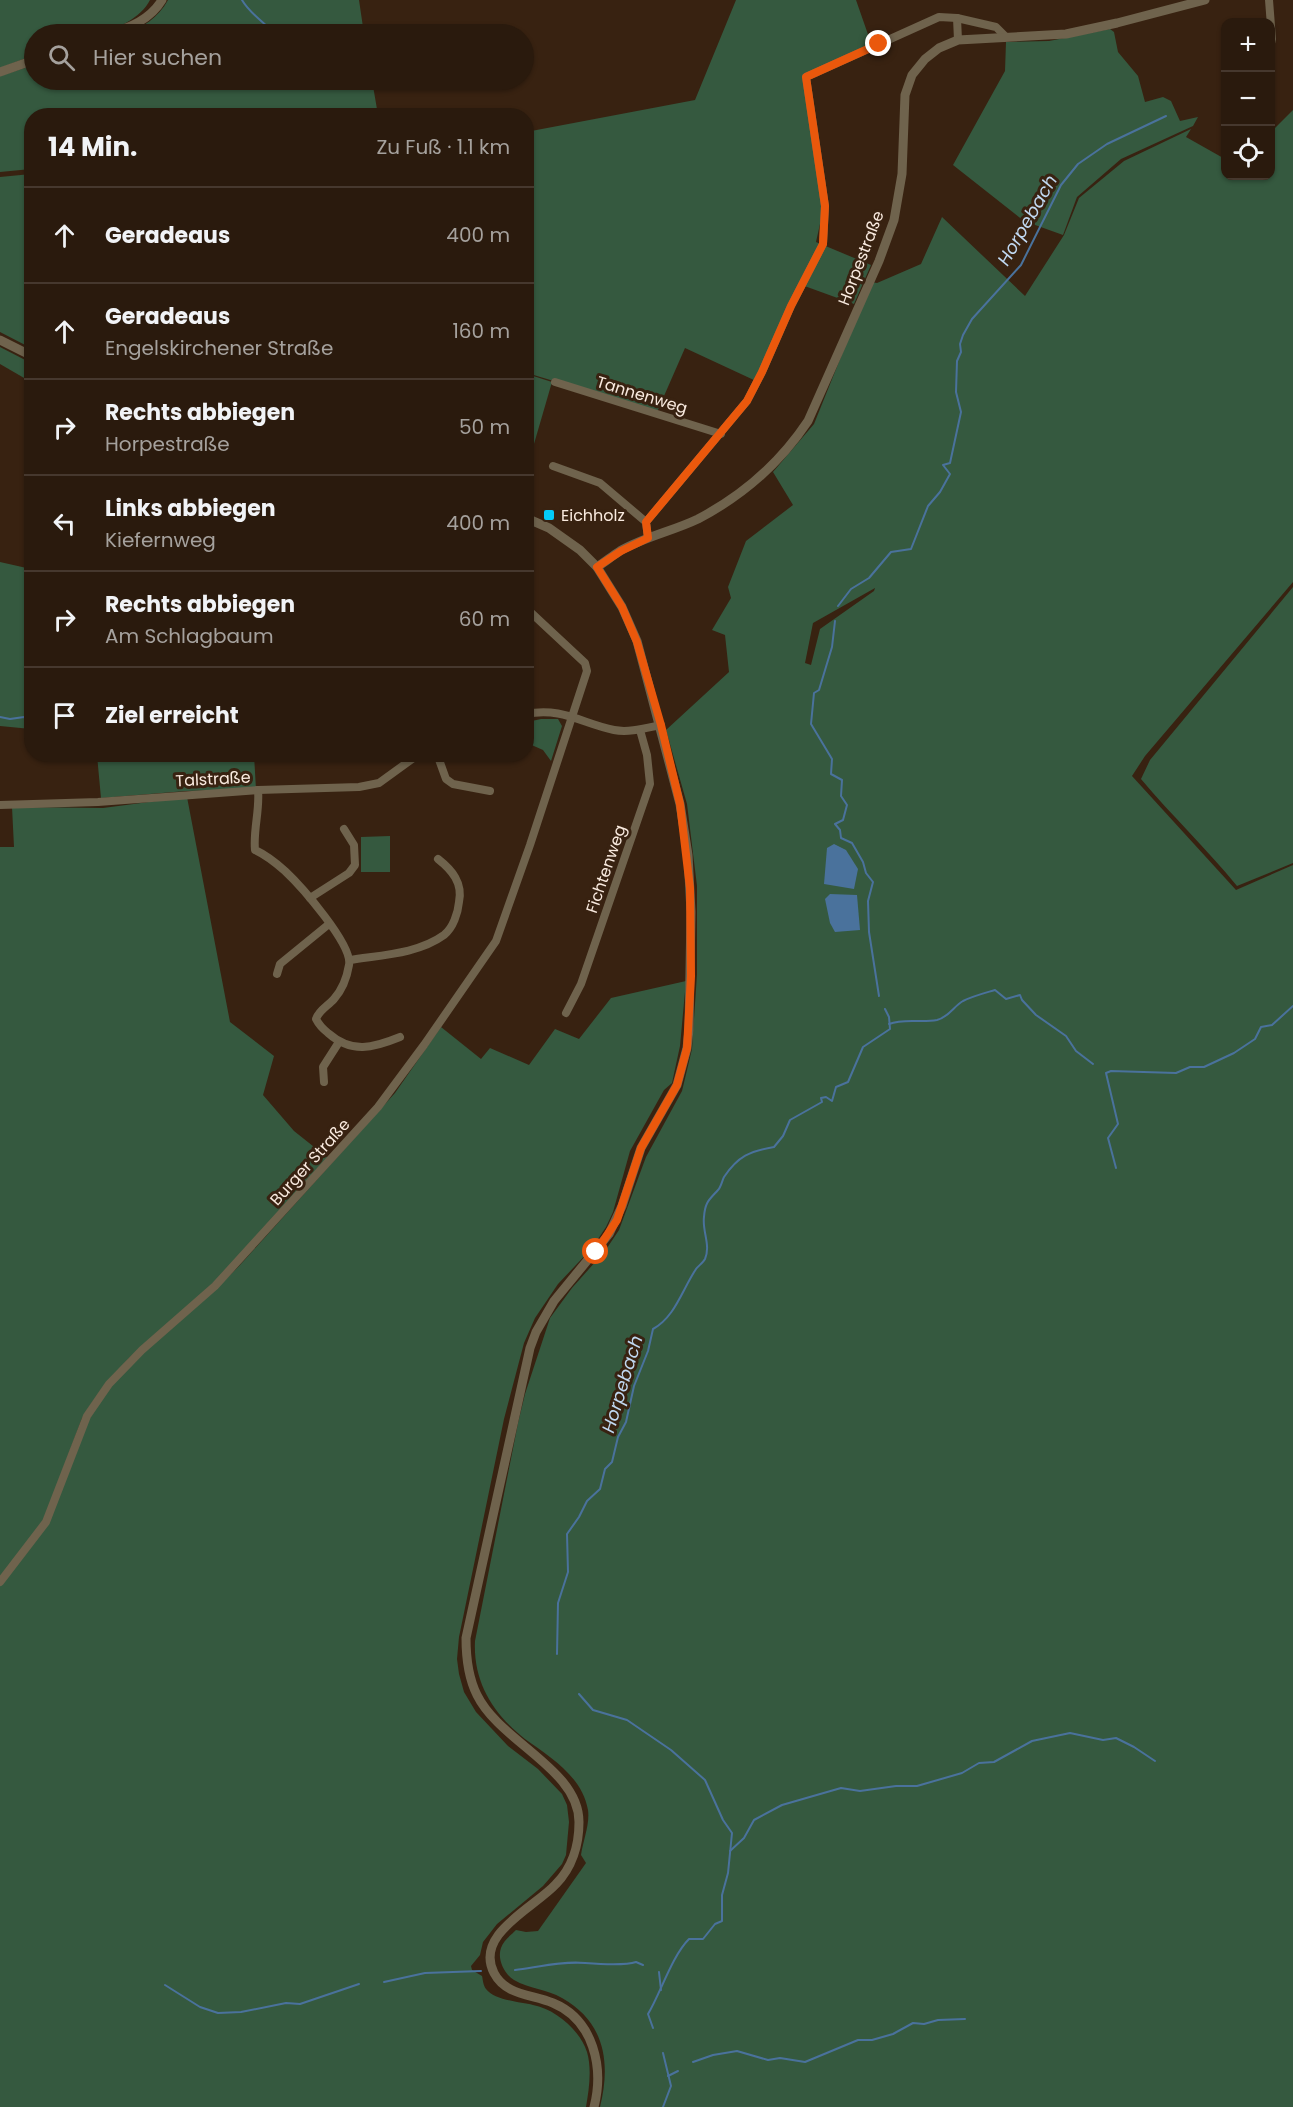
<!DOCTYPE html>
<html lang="de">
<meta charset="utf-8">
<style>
:root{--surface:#2a1a0d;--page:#36271b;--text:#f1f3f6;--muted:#a5a19d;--line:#46382e}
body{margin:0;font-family:Poppins,sans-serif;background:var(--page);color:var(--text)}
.controls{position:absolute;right:18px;top:18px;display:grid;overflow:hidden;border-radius:12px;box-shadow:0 2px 4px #0004}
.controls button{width:54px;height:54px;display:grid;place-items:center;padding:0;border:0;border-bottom:2px solid var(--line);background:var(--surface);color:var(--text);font:30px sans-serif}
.stop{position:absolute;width:18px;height:18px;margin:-14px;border:4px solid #ea580c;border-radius:50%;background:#fff}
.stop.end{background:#ea580c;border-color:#fff;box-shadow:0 2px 6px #0008}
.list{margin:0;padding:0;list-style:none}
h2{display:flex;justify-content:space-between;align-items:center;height:78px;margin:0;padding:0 24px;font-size:26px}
h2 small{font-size:20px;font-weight:400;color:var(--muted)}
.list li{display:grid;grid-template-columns:39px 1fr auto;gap:18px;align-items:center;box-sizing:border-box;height:96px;padding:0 24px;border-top:2px solid var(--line)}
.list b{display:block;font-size:22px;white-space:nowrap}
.list p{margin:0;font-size:20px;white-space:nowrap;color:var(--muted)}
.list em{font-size:20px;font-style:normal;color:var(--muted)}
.icon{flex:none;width:33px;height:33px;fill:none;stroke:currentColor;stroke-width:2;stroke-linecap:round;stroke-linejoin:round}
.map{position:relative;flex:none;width:1293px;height:2107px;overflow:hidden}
.search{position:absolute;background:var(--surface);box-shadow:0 2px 4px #0004;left:24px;top:24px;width:510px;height:66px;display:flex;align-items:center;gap:15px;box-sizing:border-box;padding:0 21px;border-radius:33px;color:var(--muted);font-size:22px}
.panel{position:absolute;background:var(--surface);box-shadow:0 2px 4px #0004;left:24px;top:108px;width:510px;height:654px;border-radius:24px}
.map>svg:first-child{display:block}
.green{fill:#35593f;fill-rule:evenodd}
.water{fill:#4a729c}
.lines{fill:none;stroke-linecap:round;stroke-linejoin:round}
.stream{stroke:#4a729c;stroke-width:2}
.minor{stroke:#6f634d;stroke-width:8}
.tertiary{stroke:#6f634d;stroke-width:9}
.route{stroke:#ea580c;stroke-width:8}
.poi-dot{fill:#03cbf9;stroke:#382211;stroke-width:2}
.labels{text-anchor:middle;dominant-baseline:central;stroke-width:6;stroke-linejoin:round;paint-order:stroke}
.street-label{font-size:16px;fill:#f9eadf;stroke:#382211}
.poi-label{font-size:16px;fill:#f9eadf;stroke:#382211;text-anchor:start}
.water-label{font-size:18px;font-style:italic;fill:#c0d8f1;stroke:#382211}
</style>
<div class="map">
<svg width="1293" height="2107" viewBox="0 0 1293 2107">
<rect width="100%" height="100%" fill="#382211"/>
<!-- green -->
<g class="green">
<path d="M0,0H150C141,18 116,30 96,34C79,38 53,34 34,34V55L0,68Z"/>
<path d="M168,0H359L364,34H123C143,28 158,18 168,0Z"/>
<polygon points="736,0 856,0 871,43 803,76 824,206 816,242 871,265 854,304 799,284 756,381 685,348 657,412 527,373 526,132 695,100"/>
<polygon points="1110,29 1114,32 1118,52 1138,76 1145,102 1163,97 1171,101 1180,121 1198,117 1193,126 1121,159 1077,197 1063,235 1024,221 953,165 1005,71 1006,42 1049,41"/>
<polygon points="34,65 34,80 372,80 378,115 32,116 31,169 0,172 0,76"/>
<path d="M1293,110V582L1145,756L1132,776L1236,890L1293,865V2107H600C611,2063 605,2022 562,1998C547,1989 529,1989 514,1980C504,1974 497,1959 501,1948C503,1941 511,1935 516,1930L526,1932L538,1931L586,1863L581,1855C583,1841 590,1824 588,1810C582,1776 550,1757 525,1739C493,1714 473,1682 475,1641L518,1423L525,1394L550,1318L572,1288L605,1251L619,1230L646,1157L682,1091L692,1049L697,974V886L687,804L666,730L729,672L725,635L712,630L731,598L728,587L746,541L793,505L773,472L814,424L871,282L877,283L921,264L942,217L1025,296L1064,235L1079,198L1124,161L1191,129L1186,137L1225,159L1226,176H1270L1271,132ZM875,588L874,591L820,629L811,665L805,663L813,623Z"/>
<polygon points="31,174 32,174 31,348 0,332 0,177"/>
<polygon points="0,347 31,363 31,382 0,364"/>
<polygon points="527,374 552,382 527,468"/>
<polygon points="0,562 31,569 31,729 0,726"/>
<path d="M1293,587V863L1237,886C1207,849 1172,816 1141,779L1150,760Z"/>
<polygon points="541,719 558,719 562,726 551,761 543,750 527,743 527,722"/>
<polygon points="97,755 254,755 256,789 186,791 101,798"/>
<polygon points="187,797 230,1022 274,1056 263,1095 294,1131 328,1158 207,1290 129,1358 93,1401 82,1418 44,1520 0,1577 0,847 14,847 12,807 103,808"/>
<polygon points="390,836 390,872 361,872 361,837"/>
<path d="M686,981L680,1046L672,1083L664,1090L630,1151L613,1212L606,1227L592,1248L558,1284L535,1318L524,1343L504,1419L459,1637L457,1659L459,1674L464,1692L476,1712L508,1746L538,1769L562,1794L567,1805L569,1822L566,1855L562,1864L543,1886L497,1924L483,1942L480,1955L471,1966L472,1970L482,1976C483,1980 483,1985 486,1989C494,2000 520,2002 533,2005C555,2009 580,2030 587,2052C592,2069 589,2090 586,2107H0V1586L29,1550L88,1421L105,1393L124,1370L220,1285L240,1265L395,1093L441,1027L481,1059L490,1048L529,1065L555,1029L579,1039L611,998Z"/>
</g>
<!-- water -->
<g class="water">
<polygon points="834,844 846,850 858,869 854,889 824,884 827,848"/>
<polygon points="830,894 857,895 860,930 835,932 830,923 825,899"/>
</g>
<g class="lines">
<!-- stream -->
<g class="stream">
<path d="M242,0C250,14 264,22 275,34"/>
<polyline points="838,606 851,589 869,578 891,552 911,549 928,506 940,492 950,474 943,465 950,463 961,412 956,392 957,361 961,352 960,344 963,335 972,319 1021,265 1061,185 1078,164 1107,144 1166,116"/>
<polyline points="835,621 832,647 819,690 814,693 811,724 832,759 831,774 842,780 841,796 847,805 843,820 835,824 840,830 841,838 852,843 863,862 866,873 873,882 868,901 869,932 879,996"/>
<polyline points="0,717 10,719 24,717 32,721"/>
<path d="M889,1024C904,1018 921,1023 937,1020C949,1017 954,1006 963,1001C973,996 985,993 995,990L1006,999L1020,995L1022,1000L1036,1015L1066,1036L1076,1051L1093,1064"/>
<polyline points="1116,1168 1108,1138 1118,1124 1106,1073 1111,1071 1176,1073 1190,1067 1204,1067 1234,1053 1255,1039 1261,1027 1272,1025 1293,1006"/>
<path d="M557,1654L558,1603L568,1572L567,1534L579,1517L587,1501L600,1489L605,1469L612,1462L618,1437L626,1422L634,1386L648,1351L653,1329C675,1317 682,1290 696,1269C698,1266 703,1263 705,1259C711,1245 702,1231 704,1217C705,1202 709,1200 718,1190C721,1187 722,1181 724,1177C738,1156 750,1151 774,1147L783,1136L790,1120L822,1102L821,1098L826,1097L832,1101L836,1087L848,1082L863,1047L890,1029L889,1017L885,1009"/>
<path d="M579,1694L593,1710L627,1720L671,1750L705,1780L723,1820L732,1833L728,1873L722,1895V1921L715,1924L703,1939H689C672,1956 661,1992 648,2014L653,2028"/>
<polyline points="730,1851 744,1838 754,1820 782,1805 841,1788 860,1791 896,1786 917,1786 962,1773 979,1763 994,1762 1032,1741 1070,1733 1103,1740 1116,1738 1134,1747 1155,1761"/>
<path d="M515,1970C538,1967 562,1961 585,1963C598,1964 624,1966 636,1962L643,1965"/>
<polyline points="659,1972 661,1990"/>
<polyline points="384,1982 425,1973 481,1971"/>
<polyline points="165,1985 200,2007 218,2013 241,2012 286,2003 300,2004 359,1984"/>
<polyline points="663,2053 671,2086 663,2107"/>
<polyline points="693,2062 713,2055 737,2051 768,2060 780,2058 805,2062 858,2040 872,2040 893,2034 913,2023 924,2024 938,2020 965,2019"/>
<polyline points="668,2076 678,2071"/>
</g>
<!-- minor -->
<g class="minor">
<polyline points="1269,0 1272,39 1270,48"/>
<polyline points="957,18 958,40"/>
<polyline points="555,382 721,434"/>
<polyline points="553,466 600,483 646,522"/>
<polyline points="648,538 646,522 747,401 762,372 791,306 823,244 825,206 806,77 939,17 957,18 996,27 1006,37"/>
<path d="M526,714C562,707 581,723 614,730C629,733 646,728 661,725"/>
<polyline points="437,754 446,779 453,784 490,791"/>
<path d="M258,790C260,810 253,830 255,850C266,855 276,863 285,871C301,886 353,945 349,965C347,977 342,990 334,999C328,1006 319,1010 316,1019C319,1025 323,1029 328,1033C352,1054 373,1048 400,1037"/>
<polyline points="0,805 98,802 258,790 359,787 379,783 419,754"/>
<polyline points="310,898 349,873 355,865 354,845 344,829"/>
<path d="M350,960C380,955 418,954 444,935C453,928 458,913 459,902C463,883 452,870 438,859"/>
<polyline points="277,974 280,964 329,924"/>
<polyline points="566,1013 581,984 650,784 647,755 640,730"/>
<polyline points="324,1082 323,1067 339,1042"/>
<polyline points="0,1582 46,1522 87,1416 109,1384 142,1350 215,1286 378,1107 424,1045 496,941 530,845 587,671 585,663 526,608"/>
</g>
<!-- tertiary -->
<g class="tertiary">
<path d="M110,34C130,27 150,20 162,0"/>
<polyline points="0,72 34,60"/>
<polyline points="0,340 32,356"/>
<path d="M526,518L549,528L580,550L597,567L622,607L637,641L680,804L688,855L691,912L689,1030L687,1048L677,1085L641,1148L622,1206L609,1234L554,1301L536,1332L530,1348L466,1638C466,1658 468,1677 477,1695C500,1742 579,1769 579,1822C579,1845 572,1868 556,1884C534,1908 474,1934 494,1973C506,1996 532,1994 553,2003C594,2020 604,2068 594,2107"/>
<path d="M597,567C605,562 612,556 620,551C644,537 673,531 698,519C742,496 780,463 808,421L879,261L894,220L902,174L905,95L912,75L925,59L939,48L958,40L1066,34L1117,23L1205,0"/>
</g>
</g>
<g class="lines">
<!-- route -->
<polyline class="route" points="596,1252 617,1220 641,1148 677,1085 687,1048 691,976 690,888 680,804 661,725 637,642 622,607 597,567 621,551 648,538 646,522 747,401 762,372 791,306 823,244 825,206 806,77 879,44"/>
</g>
<!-- markers -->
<rect class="poi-dot" x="543" y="509" width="12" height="12" rx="3"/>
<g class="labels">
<!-- street labels -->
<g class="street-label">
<text transform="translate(861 258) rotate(-69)">Horpestraße</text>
<text transform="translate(642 395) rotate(17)">Tannenweg</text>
<text transform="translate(213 779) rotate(-3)">Talstraße</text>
<text transform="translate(606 869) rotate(-71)">Fichtenweg</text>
<text transform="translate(310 1162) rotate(-48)">Burger Straße</text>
</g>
<!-- poi labels -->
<g class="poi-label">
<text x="561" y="515">Eichholz</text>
</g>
<!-- water labels -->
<g class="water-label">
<text transform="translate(1027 220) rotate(-60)">Horpebach</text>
<text transform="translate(622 1384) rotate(-73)">Horpebach</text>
</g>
</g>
</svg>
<div class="controls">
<button>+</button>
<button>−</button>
<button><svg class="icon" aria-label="locate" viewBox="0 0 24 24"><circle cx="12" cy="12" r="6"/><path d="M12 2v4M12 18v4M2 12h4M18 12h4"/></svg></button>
</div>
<div class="stop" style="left:596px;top:1252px"></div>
<div class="stop end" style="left:879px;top:44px"></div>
<div class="search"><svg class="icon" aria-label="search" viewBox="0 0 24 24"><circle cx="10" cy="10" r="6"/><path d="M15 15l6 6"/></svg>Hier suchen</div>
<section class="panel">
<h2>14 Min.<small>Zu Fuß · 1.1 km</small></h2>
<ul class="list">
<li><svg class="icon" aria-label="ahead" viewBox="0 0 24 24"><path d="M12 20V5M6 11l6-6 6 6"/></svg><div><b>Geradeaus</b></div><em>400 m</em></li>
<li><svg class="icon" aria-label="ahead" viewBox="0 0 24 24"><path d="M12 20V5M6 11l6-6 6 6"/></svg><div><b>Geradeaus</b><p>Engelskirchener Straße</p></div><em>160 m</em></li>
<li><svg class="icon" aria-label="right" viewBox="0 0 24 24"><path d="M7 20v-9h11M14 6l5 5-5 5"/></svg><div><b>Rechts abbiegen</b><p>Horpestraße</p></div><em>50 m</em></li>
<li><svg class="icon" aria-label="left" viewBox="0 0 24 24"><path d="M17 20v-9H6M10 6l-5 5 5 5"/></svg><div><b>Links abbiegen</b><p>Kiefernweg</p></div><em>400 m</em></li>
<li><svg class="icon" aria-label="right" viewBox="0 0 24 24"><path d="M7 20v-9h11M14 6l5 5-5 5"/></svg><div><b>Rechts abbiegen</b><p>Am Schlagbaum</p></div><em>60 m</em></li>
<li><svg class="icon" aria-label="arrive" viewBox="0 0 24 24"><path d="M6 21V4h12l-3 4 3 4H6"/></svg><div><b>Ziel erreicht</b></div></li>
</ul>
</section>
</div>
